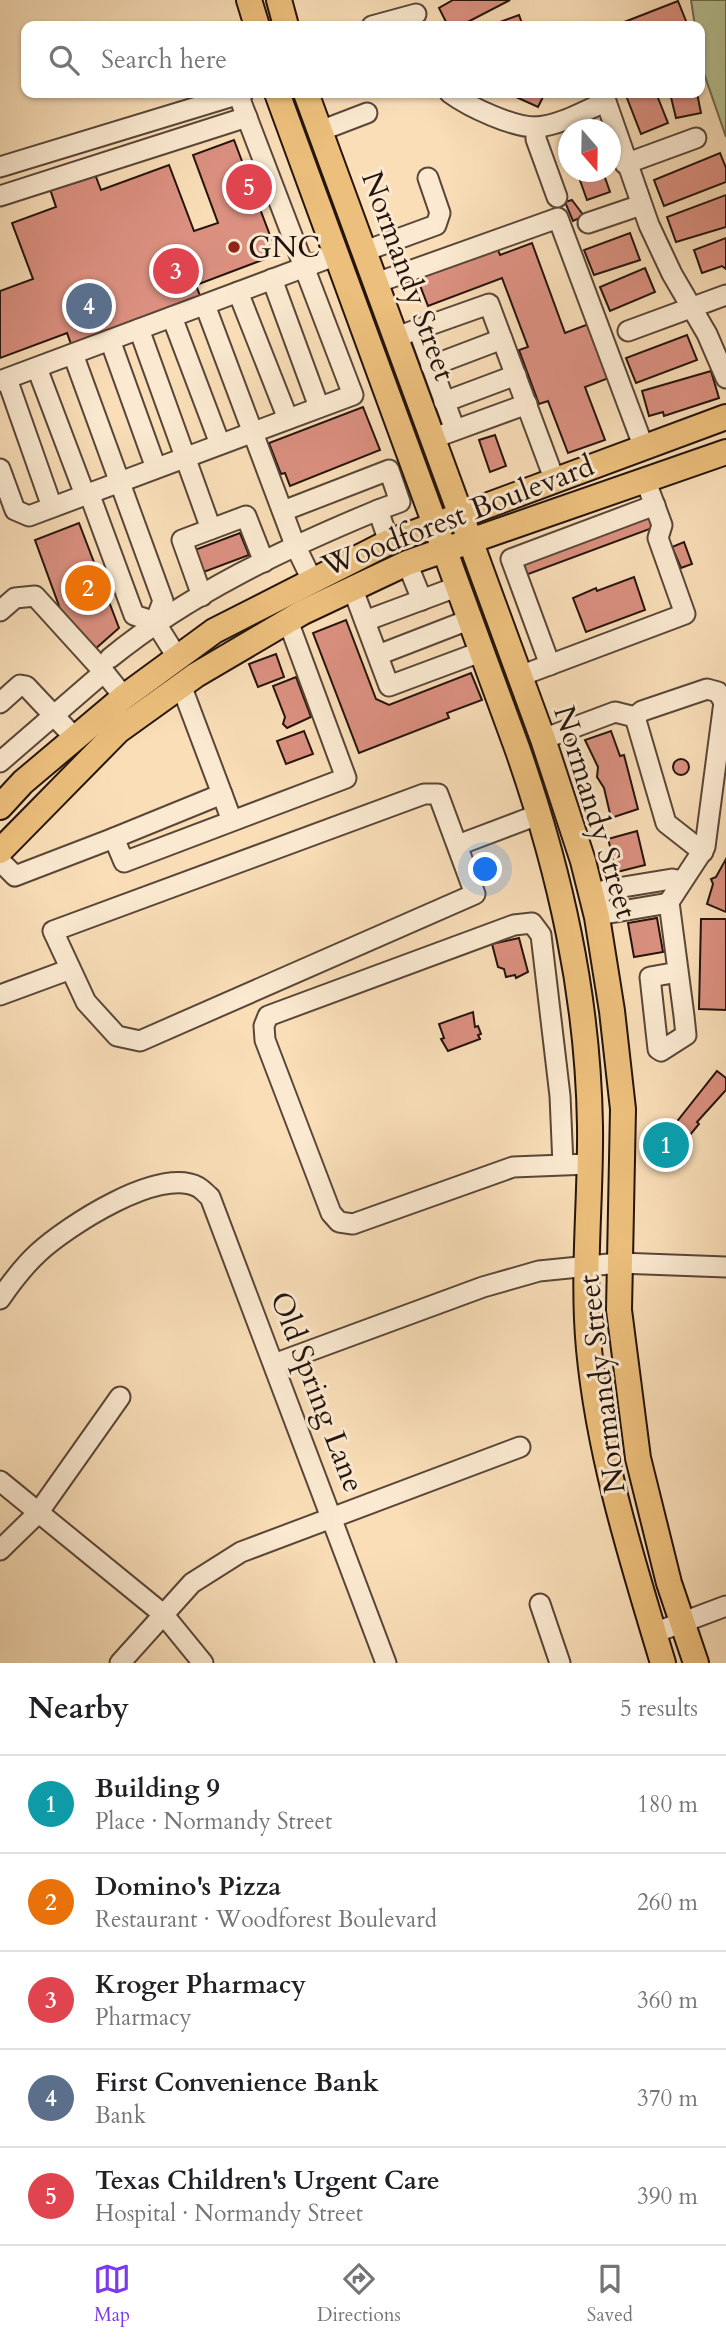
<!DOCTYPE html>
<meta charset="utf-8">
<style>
:root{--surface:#fff;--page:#f6f6f6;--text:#202124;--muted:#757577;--line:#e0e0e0;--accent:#7c3aed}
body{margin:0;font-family:Cardo,serif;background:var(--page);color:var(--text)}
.compass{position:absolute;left:558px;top:119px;width:63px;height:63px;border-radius:50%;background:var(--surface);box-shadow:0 2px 5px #0004;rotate:160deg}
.you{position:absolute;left:486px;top:870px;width:24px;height:24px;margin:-18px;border:5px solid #fff;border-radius:50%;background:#1a73e8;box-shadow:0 0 0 10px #1a73e833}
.badge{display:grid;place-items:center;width:46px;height:46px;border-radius:50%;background:var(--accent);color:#fff;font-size:23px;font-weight:700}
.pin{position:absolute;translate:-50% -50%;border:4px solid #fff;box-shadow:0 2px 7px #0006}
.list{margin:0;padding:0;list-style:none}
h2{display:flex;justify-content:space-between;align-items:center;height:91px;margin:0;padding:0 28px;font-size:30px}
h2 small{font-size:23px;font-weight:400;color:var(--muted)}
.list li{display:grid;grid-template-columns:46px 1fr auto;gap:21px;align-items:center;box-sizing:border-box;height:98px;padding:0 28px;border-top:2px solid var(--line)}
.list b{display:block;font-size:26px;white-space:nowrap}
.list p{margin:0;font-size:23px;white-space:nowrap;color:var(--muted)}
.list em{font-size:23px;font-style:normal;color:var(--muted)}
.icon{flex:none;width:38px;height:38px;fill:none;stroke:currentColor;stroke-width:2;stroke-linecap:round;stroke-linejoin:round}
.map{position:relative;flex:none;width:726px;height:1663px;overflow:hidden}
.search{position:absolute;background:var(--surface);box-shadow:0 2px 5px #0004;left:21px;right:21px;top:21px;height:77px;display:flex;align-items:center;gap:18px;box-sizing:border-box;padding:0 24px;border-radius:14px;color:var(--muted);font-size:26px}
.sheet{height:581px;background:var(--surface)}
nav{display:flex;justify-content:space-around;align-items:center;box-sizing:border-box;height:98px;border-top:2px solid var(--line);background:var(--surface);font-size:19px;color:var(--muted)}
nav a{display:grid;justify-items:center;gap:4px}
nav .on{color:var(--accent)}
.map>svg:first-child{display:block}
.green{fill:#b7c294;stroke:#6e6b50;stroke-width:2}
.building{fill:#db9080;stroke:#25140d;stroke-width:2}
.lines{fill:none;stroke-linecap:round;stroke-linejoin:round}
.minor-casing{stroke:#5a4638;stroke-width:23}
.major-casing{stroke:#25140d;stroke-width:28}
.minor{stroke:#fbead1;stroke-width:19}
.major{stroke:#ecbf7c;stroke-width:24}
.poi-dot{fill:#8f2418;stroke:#fbead1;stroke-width:2.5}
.labels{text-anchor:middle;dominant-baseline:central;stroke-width:6;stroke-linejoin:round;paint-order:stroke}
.poi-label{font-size:30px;fill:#25140d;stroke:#fbead1;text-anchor:start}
.street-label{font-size:30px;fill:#25140d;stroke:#fbead1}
</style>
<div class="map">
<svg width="726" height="1663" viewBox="0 0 726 1663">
<rect width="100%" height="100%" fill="#f9deb8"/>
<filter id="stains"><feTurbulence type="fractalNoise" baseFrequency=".00286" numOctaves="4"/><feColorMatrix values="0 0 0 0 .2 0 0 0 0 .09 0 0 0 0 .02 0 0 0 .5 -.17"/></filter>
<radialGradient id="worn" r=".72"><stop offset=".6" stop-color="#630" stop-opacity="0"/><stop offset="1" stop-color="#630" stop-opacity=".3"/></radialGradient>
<!-- green -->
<polygon class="green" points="691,0 726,0 726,137 700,62 700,26 695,26"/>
<!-- building -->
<g class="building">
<polygon points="453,0 510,0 460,26 448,26 439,8"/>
<polygon points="678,1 688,26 614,26"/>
<polygon points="519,15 523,26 489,26"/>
<polygon points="507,93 545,93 538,107"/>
<polygon points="625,93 656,93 668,123 641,134"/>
<polygon points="670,93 697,93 701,113 676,118"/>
<polygon points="234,140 271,238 265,259 196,285 200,296 71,344 67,333 0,358 0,291 33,279 12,223 56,207 49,186 93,169 101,190 169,165 194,231 218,223 193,155"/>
<polygon points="720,153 726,168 726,182 664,206 654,180"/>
<polygon points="577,172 603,172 610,192 587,200"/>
<polygon points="726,195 726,227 676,242 667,217"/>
<polygon points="572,200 584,216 573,221 565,202"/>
<polygon points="630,233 640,260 594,275 584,250"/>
<polygon points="726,238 726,269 722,266 702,273 694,250"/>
<polygon points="532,243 565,333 594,322 614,376 585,387 605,440 568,453 548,401 539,404 519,350 528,347 502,278 428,306 416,275 496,245 500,255"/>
<polygon points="645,268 655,292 610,311 600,287"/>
<polygon points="687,335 697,360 636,383 626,358"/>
<polygon points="711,371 719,398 664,416 663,412 649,416 642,391"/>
<polygon points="363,407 380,450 290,486 285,473 281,474 269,443"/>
<polygon points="495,435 506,466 490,472 479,440"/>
<polygon points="651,514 655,527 523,576 519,564"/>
<polygon points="79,523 119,628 94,650 62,614 35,540"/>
<polygon points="240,533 249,555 201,573 192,551"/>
<polygon points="684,542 692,564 681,568 672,547"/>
<polygon points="634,577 645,610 586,632 573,598 596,588 597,591"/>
<polygon points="346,620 376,699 389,705 471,673 482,700 447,713 449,718 359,753 313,633"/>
<polygon points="276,654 284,677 258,687 249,664"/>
<polygon points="296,677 311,717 287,728 283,724 285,717 273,686"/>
<polygon points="304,731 313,754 286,764 277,741"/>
<polygon points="611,731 620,756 624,755 638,809 611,818 604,788 597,777 598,767 585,740"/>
<circle cx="681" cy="767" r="8"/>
<polygon points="637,831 645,865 617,872 608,839"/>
<polygon points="726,859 726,912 707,904 713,884 711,879 716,877"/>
<polygon points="657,918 663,952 634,957 628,923"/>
<polygon points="701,919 726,919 726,1010 699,1009"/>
<polygon points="519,938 528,972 516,978 515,975 506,977 504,969 498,967 492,944"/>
<polygon points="473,1012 475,1027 478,1026 481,1034 478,1035 480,1039 448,1051 441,1039 444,1038 439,1024"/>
<polygon points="717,1071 726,1078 726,1090 697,1122 699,1124 690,1135 675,1124"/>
<polygon points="664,1128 672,1133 668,1137 672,1140 675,1136 683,1141 667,1162 660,1156 663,1153 659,1151 656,1154 648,1148"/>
</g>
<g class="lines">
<defs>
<g id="minor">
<polyline points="372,26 416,14"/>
<path d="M450,93C469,107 514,128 537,127C561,125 584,111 605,102"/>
<polyline points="603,93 649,225 672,274 707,334 726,378"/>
<polyline points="536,127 536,139 557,197"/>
<polyline points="320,131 367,113"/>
<polyline points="625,164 696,138"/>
<polyline points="0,167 243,93"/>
<polyline points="0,196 247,117"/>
<polyline points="588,223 641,205"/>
<polyline points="365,251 436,225 440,213 428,178"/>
<polyline points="272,279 319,407"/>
<polyline points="376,283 558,218 644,448"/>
<polyline points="238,292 288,419"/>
<polyline points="205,305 295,545 312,580"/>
<polyline points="172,317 220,444"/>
<polyline points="139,329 211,529"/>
<polyline points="418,329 455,430"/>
<polyline points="628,331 726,295"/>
<polyline points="396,337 489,304 555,481"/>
<polyline points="110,340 156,468"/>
<polyline points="73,354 163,601 155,622 177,657"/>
<polyline points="431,366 502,339"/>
<polyline points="37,368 85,495"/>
<polyline points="7,379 52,507"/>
<polyline points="0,381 337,255"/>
<polyline points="444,402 516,375"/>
<polyline points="442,435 527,404"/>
<polyline points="0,469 15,510 29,516 353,395 238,94"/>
<polyline points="89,493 134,615 155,622"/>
<polyline points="283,511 389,470 400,502 378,510"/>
<polyline points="407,563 422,600"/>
<polyline points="352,587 389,686 483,651"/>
<polyline points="202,596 182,540 246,516 264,562"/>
<polyline points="0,611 15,598 35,596 104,672"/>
<polyline points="365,621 459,586"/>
<polyline points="378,655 471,619"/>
<path d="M110,658C190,593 284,549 378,510L389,542"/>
<polyline points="550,665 511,559 655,505"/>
<polyline points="520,676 685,614 658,538 662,525 645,479"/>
<polyline points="181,685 222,794"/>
<polyline points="0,703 20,685 26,686 75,738"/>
<polyline points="635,717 642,711 707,689 718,692 724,702 705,847 669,902 684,1016 686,1035 661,1051 658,1049 650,977 678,972"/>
<polyline points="635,717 666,823 703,852"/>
<polyline points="543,739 615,712 635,717"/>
<polyline points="0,762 104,672 124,697"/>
<polygon points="424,794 438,794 475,894 140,1041 117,1036 86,1002 53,931"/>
<polyline points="232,821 222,794 114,838 124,862 346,778 288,621"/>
<polyline points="458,845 540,814"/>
<polyline points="0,861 15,876 114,838"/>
<polyline points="669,903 610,913 594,903 605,890 672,879 682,881"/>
<polyline points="0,995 68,970"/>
<polyline points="563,1165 560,1096 541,935 532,923 514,925 268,1016 264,1026 265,1040 331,1213 339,1222 353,1224 513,1167 589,1164"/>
<path d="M0,1299C11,1283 24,1266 38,1253C66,1227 159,1166 198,1187C202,1189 206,1194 210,1197L386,1663"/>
<polyline points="274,1364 483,1287 539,1271 619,1263 726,1267"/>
<polyline points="0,1481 163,1614 203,1663"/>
<polyline points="0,1550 38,1513 120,1397"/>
<polyline points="540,1604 560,1663"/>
<polyline points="654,1633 726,1606"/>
<polyline points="120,1663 192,1583 241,1552 520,1447"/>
</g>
<g id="major">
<polyline points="249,0 257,26"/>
<polyline points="279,0 286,26"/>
<path d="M277,93L517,748C560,871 588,995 590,1126C591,1200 582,1275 589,1349C599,1456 632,1560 663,1663"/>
<polyline points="306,93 543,739 583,861 597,917 612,1011 623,1109 619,1310 638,1458 669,1583 696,1663"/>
<polyline points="0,807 23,782 124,697 214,631 389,542 726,417"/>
<polyline points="0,851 118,731 196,675 303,612 407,563 726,452"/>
</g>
</defs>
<!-- minor casing -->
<use href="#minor" class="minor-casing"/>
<!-- major casing -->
<use href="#major" class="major-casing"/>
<!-- minor -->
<use href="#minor" class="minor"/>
<!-- major -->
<use href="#major" class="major"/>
</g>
<!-- markers -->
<circle class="poi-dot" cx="234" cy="247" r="7"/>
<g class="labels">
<!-- poi labels -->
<g class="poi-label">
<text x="248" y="247">GNC</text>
</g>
<!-- street labels -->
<g class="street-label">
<text transform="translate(408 276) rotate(70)">Normandy Street</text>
<text transform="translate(458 516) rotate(-21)">Woodforest Boulevard</text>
<text transform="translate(595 812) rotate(73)">Normandy Street</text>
<text transform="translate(602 1384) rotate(-97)">Normandy Street</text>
<text transform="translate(317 1392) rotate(69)">Old Spring Lane</text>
</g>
</g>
<rect width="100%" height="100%" filter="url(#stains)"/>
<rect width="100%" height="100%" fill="url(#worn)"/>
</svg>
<svg class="compass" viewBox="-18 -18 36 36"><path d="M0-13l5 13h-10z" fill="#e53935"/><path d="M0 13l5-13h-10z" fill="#757577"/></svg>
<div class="you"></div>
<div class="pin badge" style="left:666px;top:1145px;background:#0f9aa8">1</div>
<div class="pin badge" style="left:88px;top:588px;background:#e8710a">2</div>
<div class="pin badge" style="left:176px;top:271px;background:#e0444e">3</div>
<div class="pin badge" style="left:89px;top:306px;background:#5c6f8a">4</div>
<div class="pin badge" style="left:249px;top:187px;background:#e0444e">5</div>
<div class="search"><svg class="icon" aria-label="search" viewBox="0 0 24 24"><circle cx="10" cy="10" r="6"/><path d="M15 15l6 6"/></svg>Search here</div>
</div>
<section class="sheet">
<h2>Nearby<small>5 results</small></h2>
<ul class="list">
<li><span class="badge" style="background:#0f9aa8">1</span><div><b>Building 9</b><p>Place · Normandy Street</p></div><em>180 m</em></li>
<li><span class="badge" style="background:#e8710a">2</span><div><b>Domino's Pizza</b><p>Restaurant · Woodforest Boulevard</p></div><em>260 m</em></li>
<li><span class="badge" style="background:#e0444e">3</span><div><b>Kroger Pharmacy</b><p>Pharmacy</p></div><em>360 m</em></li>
<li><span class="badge" style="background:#5c6f8a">4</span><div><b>First Convenience Bank</b><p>Bank</p></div><em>370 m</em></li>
<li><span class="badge" style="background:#e0444e">5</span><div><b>Texas Children's Urgent Care</b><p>Hospital · Normandy Street</p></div><em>390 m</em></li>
</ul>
</section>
<nav>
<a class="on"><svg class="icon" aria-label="map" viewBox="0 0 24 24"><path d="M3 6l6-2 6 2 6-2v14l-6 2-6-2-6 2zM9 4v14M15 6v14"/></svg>Map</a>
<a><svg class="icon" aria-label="directions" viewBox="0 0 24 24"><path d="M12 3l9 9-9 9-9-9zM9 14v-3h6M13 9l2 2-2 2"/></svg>Directions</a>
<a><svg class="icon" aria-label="saved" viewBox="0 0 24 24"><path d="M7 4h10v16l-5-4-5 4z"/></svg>Saved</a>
</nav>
